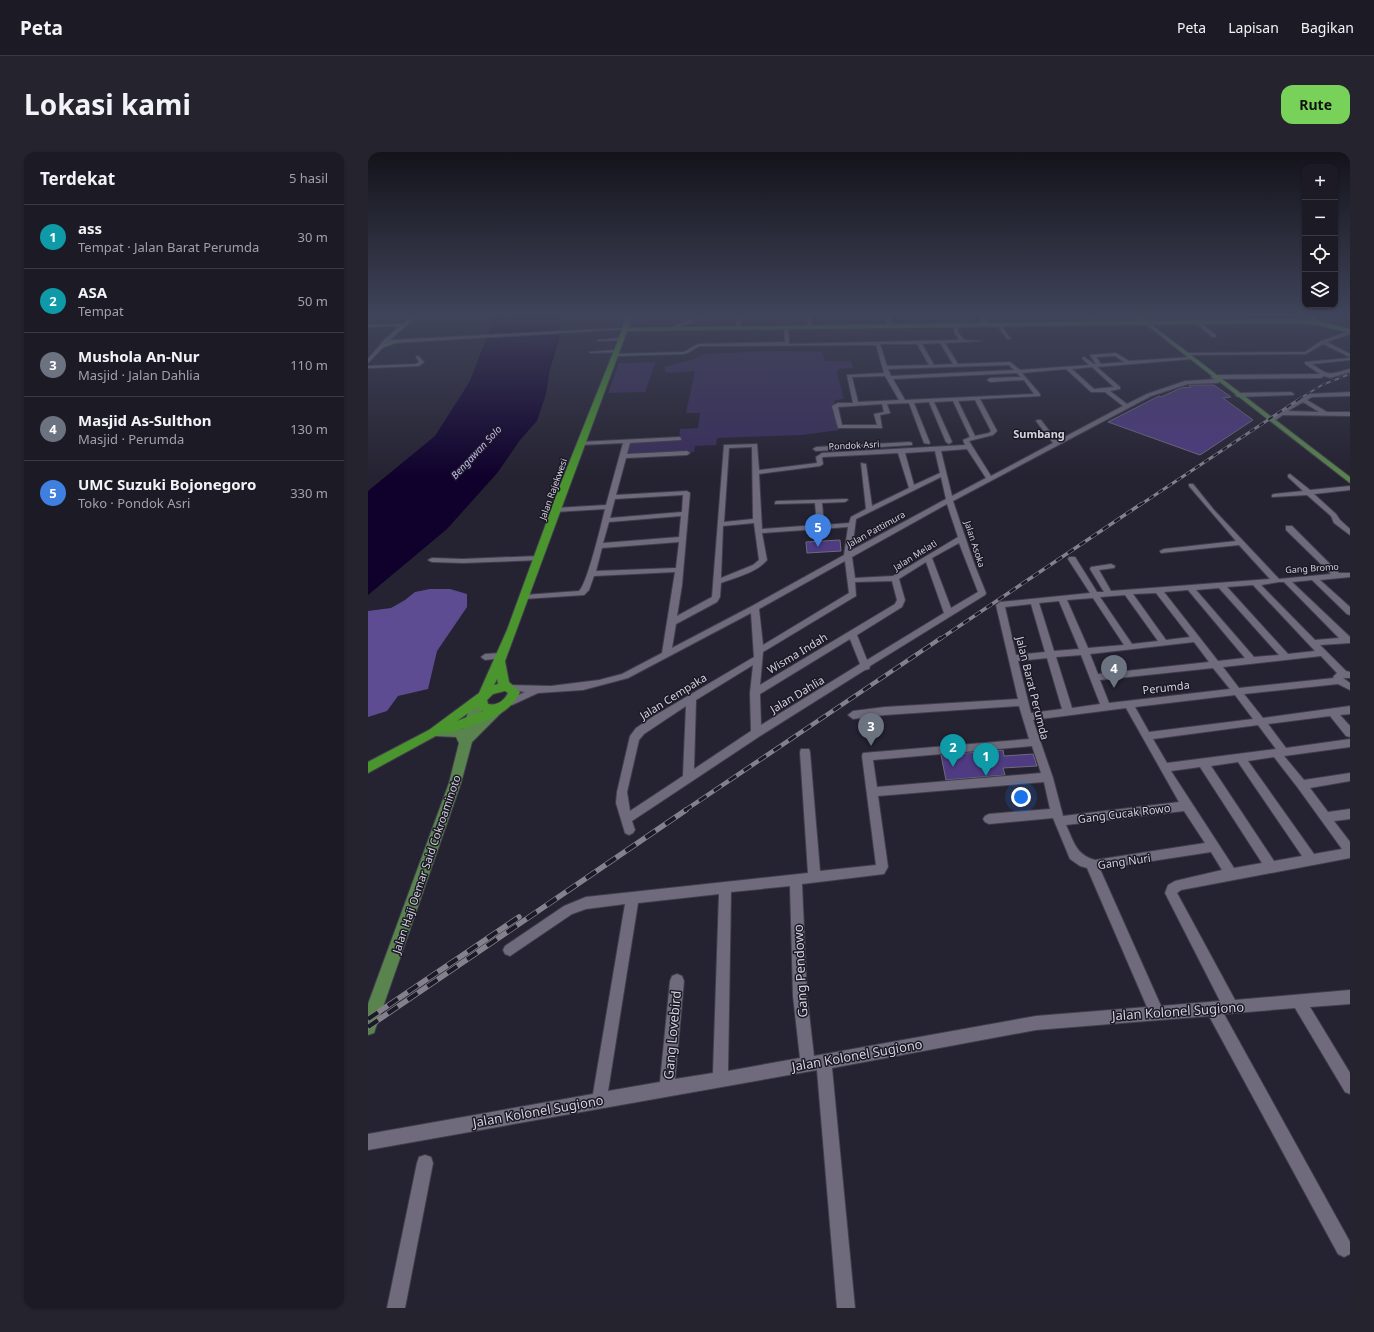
<!DOCTYPE html>
<html lang="id">
<meta charset="utf-8">
<style>
:root{--surface:#1c1a25;--page:#25232d;--text:#f1f3f6;--muted:#a0a1a7;--line:#3a3842;--accent:#78d259}
body{margin:0;font-family:"Noto Sans",sans-serif;background:var(--page);color:var(--text)}
.controls{position:absolute;right:12px;top:12px;display:grid;overflow:hidden;border-radius:8px;box-shadow:0 1px 3px #0004}
.controls button{width:36px;height:36px;display:grid;place-items:center;padding:0;border:0;border-bottom:1px solid var(--line);background:var(--surface);color:var(--text);font:20px sans-serif}
.you{position:absolute;left:653px;top:645px;width:14px;height:14px;margin:-10px;border:3px solid #fff;border-radius:50%;background:#1a73e8;box-shadow:0 0 0 6px #1a73e833}
.badge{display:grid;place-items:center;width:26px;height:26px;border-radius:50%;background:var(--accent);color:#fff;font-size:13px;font-weight:700}
.pin{position:absolute;translate:-50% -33px;filter:drop-shadow(0 1px 2px #0008)}
.pin::after{content:'';position:absolute;top:21px;width:14px;height:12px;background:inherit;clip-path:polygon(0 0,100% 0,50% 100%)}
.list{margin:0;padding:0;list-style:none}
h2{display:flex;justify-content:space-between;align-items:center;height:52px;margin:0;padding:0 16px;font-size:17px}
h2 small{font-size:13px;font-weight:400;color:var(--muted)}
.list li{display:grid;grid-template-columns:26px 1fr auto;gap:12px;align-items:center;box-sizing:border-box;height:64px;padding:0 16px;border-top:1px solid var(--line)}
.list b{display:block;font-size:15px;white-space:nowrap}
.list p{margin:0;font-size:13px;white-space:nowrap;color:var(--muted)}
.list em{font-size:13px;font-style:normal;color:var(--muted)}
.icon{flex:none;width:22px;height:22px;fill:none;stroke:currentColor;stroke-width:2;stroke-linecap:round;stroke-linejoin:round}
.map{position:relative;flex:none;width:982px;height:1156px;overflow:hidden;border-radius:12px}
header{display:flex;align-items:center;gap:24px;box-sizing:border-box;height:56px;padding:0 20px;background:var(--surface);border-bottom:1px solid var(--line)}
header strong{font-size:19px}
nav{display:flex;gap:22px;margin-inline-start:auto;font-size:14px}
.intro{display:flex;align-items:center;justify-content:space-between;box-sizing:border-box;height:96px;padding:0 24px}
h1{margin:0;font-size:28px}
.button{padding:10px 18px;border-radius:12px;background:var(--accent);color:#111;font-size:14px;font-weight:700}
main{display:flex;gap:24px;padding:0 24px}
aside{flex:1;background:var(--surface);border-radius:12px;box-shadow:0 1px 3px #0004}
.map>svg:first-child{display:block}
.green{fill:#3a2e5c}
.forest{fill:#5e4c93}
.water{fill:#0f002c}
.building{fill:#4e3b81;stroke:#6e6b7d}
.lines{fill:none;stroke-linecap:round;stroke-linejoin:round}
.minor-casing{stroke:#413e4b;stroke-width:2}
.major-casing{stroke:#413e4b;stroke-width:2}
.highway-casing{stroke:#413e4b;stroke-width:2}
.minor{fill:#6f6b7d;fill-rule:evenodd}
.major{fill:#59844e;fill-rule:evenodd}
.highway{fill:#4a952e;fill-rule:evenodd}
.rail-far4-casing{stroke:#84818d;stroke-width:2}
.rail-far3-casing{stroke:#84818d;stroke-width:3}
.rail-far2-casing{stroke:#84818d;stroke-width:3.5}
.rail-far1-casing{stroke:#84818d;stroke-width:4.5}
.rail-casing{stroke:#84818d;stroke-width:5.5}
.rail-far4{stroke:#1c1927;stroke-width:1.5;stroke-dasharray:4.5;stroke-linecap:butt}
.rail-far3{stroke:#1c1927;stroke-width:2;stroke-dasharray:5.5;stroke-linecap:butt}
.rail-far2{stroke:#1c1927;stroke-width:2.5;stroke-dasharray:7;stroke-linecap:butt}
.rail-far1{stroke:#1c1927;stroke-width:3;stroke-dasharray:9;stroke-linecap:butt}
.rail{stroke:#1c1927;stroke-width:4;stroke-dasharray:12;stroke-linecap:butt}
.labels{text-anchor:middle;dominant-baseline:central;stroke-width:3;stroke-linejoin:round;paint-order:stroke}
.far-street-label{font-size:9px;fill:#d3d1db;stroke:#1c1927}
.far-water-label{font-size:10px;font-style:italic;fill:#c4b7f4;stroke:#1c1927}
.far-quarter-label{font-size:11px;font-weight:bold;fill:#d3d1db;stroke:#1c1927}
.street-label{font-size:11px;fill:#d3d1db;stroke:#1c1927}
.near-street-label{font-size:13px;fill:#d3d1db;stroke:#1c1927}
</style>
<header>
<strong>Peta</strong>
<nav><a>Peta</a><a>Lapisan</a><a>Bagikan</a></nav>
</header>
<div class="intro"><h1>Lokasi kami</h1><a class="button">Rute</a></div>
<main>
<aside>
<h2>Terdekat<small>5 hasil</small></h2>
<ul class="list">
<li><span class="badge" style="background:#0f9aa8">1</span><div><b>ass</b><p>Tempat · Jalan Barat Perumda</p></div><em>30 m</em></li>
<li><span class="badge" style="background:#0f9aa8">2</span><div><b>ASA</b><p>Tempat</p></div><em>50 m</em></li>
<li><span class="badge" style="background:#6b7280">3</span><div><b>Mushola An-Nur</b><p>Masjid · Jalan Dahlia</p></div><em>110 m</em></li>
<li><span class="badge" style="background:#6b7280">4</span><div><b>Masjid As-Sulthon</b><p>Masjid · Perumda</p></div><em>130 m</em></li>
<li><span class="badge" style="background:#3f7fe0">5</span><div><b>UMC Suzuki Bojonegoro</b><p>Toko · Pondok Asri</p></div><em>330 m</em></li>
</ul>
</aside>
<div class="map">
<svg width="982" height="1156" viewBox="0 0 982 1156">
<rect width="100%" height="100%" fill="#252231"/>
<!-- green -->
<g class="green">
<polygon points="407,199 454,200 457,209 483,209 485,216 471,217 469,221 476,247 467,248 466,252 471,278 434,283 349,286 348,293 327,294 326,300 257,303 261,291 311,288 312,277 330,276 332,261 318,261 327,219 298,221 296,215 326,207 335,202"/>
<polygon points="288,210 277,240 240,241 251,211"/>
</g>
<!-- forest -->
<polygon class="forest" points="62,437 82,437 99,442 99,455 69,499 60,537 30,544 19,559 0,565 0,459 23,456 37,448 47,440"/>
<!-- water -->
<polygon class="water" points="121,164 191,164 193,174 191,188 182,217 178,242 169,269 152,288 130,320 79,377 0,443 0,339 67,284 102,229 123,174"/>
<!-- building -->
<g class="building">
<polygon points="821,233 846,233 863,245 855,246 885,268 832,303 740,270 791,244 793,245 813,236 823,235"/>
<polygon points="472,388 473,399 439,401 438,390"/>
<polygon points="635,598 636,604 665,602 669,614 635,616 637,623 578,628 573,603"/>
</g>
<g class="lines">
<defs>
<g id="minor">
<polygon points="44,164 49,164 22,188 257,176 259,177 27,191 20,190 0,211 0,207 18,186 32,174 0,175 0,173 35,172"/>
<polygon points="311,164 317,164 315,165"/>
<polygon points="333,164 339,164 306,177 302,176"/>
<polygon points="369,164 373,164 372,175 370,176 368,175"/>
<polygon points="439,164 443,164 444,175 440,174"/>
<polygon points="518,164 522,164 524,175 520,174"/>
<polygon points="611,164 615,164 621,174 617,174"/>
<polygon points="720,164 725,164 733,172 729,173"/>
<polygon points="831,170 848,183 848,185 844,185 829,172"/>
<path d="M588,172L590,173V180L596,188L613,189L577,191L590,212L642,210L652,218L721,213L714,206L716,205L726,212H728L722,203L748,201L761,209L825,205L823,207L729,215L752,235V237L742,239L759,252L779,242L817,229L850,227L853,229L850,231L820,232L783,244L585,349L607,414L618,441L617,443L502,514L501,517L497,518L392,584L264,669L267,678L265,681L261,683L257,681L248,651L249,640L262,584L268,576L286,564L386,505L383,461L260,526L215,538L170,541L144,553H138L136,551L138,549L157,540L136,537L134,535L136,533L183,534L231,528L254,522L294,501L307,420L226,424L221,438L216,443L156,447L152,445L156,443L211,439C219,433 234,370 237,357L187,360L184,358L187,356L238,353L255,291L212,293L210,292V290L311,285L313,286V288L262,291L259,302L319,299L322,301L319,303L258,306L248,343L319,339L322,341L314,433L309,464L344,445L356,293L389,292L391,318L449,311L448,305L454,301L597,293L595,288L602,285L585,249L566,250L584,290L581,292L578,290L561,250L546,251L562,291L561,292L556,291L541,251L519,252L522,261L512,263L514,276H470L464,254L470,251H485L479,223L516,221L508,193L332,194C325,196 324,201 315,202L247,204L245,203L247,202L315,200C322,198 325,193 332,192L417,190L416,175L418,174L420,175L421,192L591,188L586,180V173ZM572,191L585,212L566,213L554,192ZM512,192H549L561,213L519,214ZM747,204L756,210L733,212L728,205ZM641,213L646,218L523,224L520,217ZM724,215L746,235L726,237L704,217ZM698,217L723,240H737L755,254L689,289L673,268H669L668,269L685,291L623,324L601,289L625,283L629,279L612,247L672,244V242L654,221ZM649,221L653,225L622,226L619,228L622,230L656,228L666,242L537,248L525,227ZM517,224L531,248L490,250L484,225ZM607,248L623,279L621,281L607,284L590,249ZM514,252L516,260L506,262L509,273H474L470,255ZM384,295L385,367L356,370L361,296ZM599,297L618,326L584,344L573,299ZM567,299L572,321L546,333L537,301ZM530,301L541,336L504,354L498,312L493,311L498,357L483,365L481,371L456,373L454,351L477,350L480,348L479,347L409,349L407,350V352L447,351L449,373L394,377L391,322L452,314L455,312L454,306L455,305ZM573,325L578,347L484,398L488,367ZM315,343L314,360L242,366L247,347ZM579,352L590,385L525,424L487,426L484,405ZM313,364L311,385L235,391L241,370ZM386,371L391,408L385,413L353,426L355,374ZM480,375L476,403L384,454L304,496L308,472L349,450L352,445L353,431C368,425 388,421 399,408L394,381ZM311,390L308,416L228,419L234,396ZM591,391L610,440L583,456L564,406ZM477,409L481,441L395,493L391,457ZM558,410L576,461L499,508L489,483L534,455L537,448L531,427ZM524,429L529,448L527,452L392,533L395,500L488,444L487,430ZM482,487L492,512L393,573L392,542ZM385,513L382,541L383,579L326,617L328,548ZM318,554L315,624L262,659L259,640L271,588L276,582Z"/>
<polygon points="628,172 632,172 643,187 639,187"/>
<polygon points="977,176 982,178 982,182 959,190 982,202 982,205 955,192 938,202 818,203 816,202 818,201 937,200 953,189 979,180"/>
<polygon points="253,186 255,188 231,189 229,188"/>
<polygon points="249,198 251,200 223,201 221,200"/>
<polygon points="50,204 56,210 51,214 0,216 0,214 48,212 51,210 48,205"/>
<path d="M982,206V208L944,212C962,225 961,222 982,217V220L962,226L956,224L953,226L846,227L843,225L846,223L952,222L937,212V210Z"/>
<polygon points="923,240 926,242 925,243 870,245 867,243 870,241"/>
<path d="M982,240V244L944,245L939,248L959,260H982V264L915,263L906,269L901,268L941,242ZM935,250L951,260L920,259Z"/>
<polygon points="542,290 544,291 544,293 448,299 445,297 448,295"/>
<polygon points="922,322 942,338 982,334 982,338 946,342 968,362 972,368 982,377 982,383 966,371 963,364 939,343 904,345 904,343 906,342 935,339 920,325 920,323"/>
<path d="M821,332H825L846,358L911,427L963,422L918,378V374H924L971,421H982V425L952,428L982,455V463L979,462L944,428L924,430L982,485V491L952,493L978,519L982,520V526H975L982,531V538L970,532L876,542L895,566L982,554V562L972,563L982,574V585L978,584L962,564L900,572L918,596L982,587V595L916,604L936,628L982,621V629L942,636L960,660L982,657V667L966,669L982,690V706L813,738L809,741L867,848L982,838V852L942,855L982,921V942L977,940L927,856L856,862L982,1090V1102L976,1105L970,1102L841,864L668,878L464,916L487,1156H469L449,918L0,998V982L225,942L257,752L218,757L204,762L142,804L137,802L135,798L137,794L196,754L218,745L440,721L432,600L433,597H441L442,600L452,719L508,713L494,604L495,601L661,587L651,554L517,563L485,567L480,563L485,559L517,555L650,547L628,453L632,450L722,441L700,407L701,405H707L729,440H736L722,417L723,415L743,412L747,414L746,416L731,418L743,439L902,427L871,393L793,401L792,399L796,397L868,389L821,334ZM911,430H916L971,486L947,488L893,433ZM885,433L947,499L920,502L859,435ZM851,436L911,503L886,505L828,438ZM820,438L877,506L850,509L796,440ZM788,441L822,485L798,488L765,442ZM757,443L790,489L764,492L732,445ZM725,446L756,493L720,496L699,448ZM691,449L711,497L686,499L671,451ZM663,452L677,500L648,503L637,455ZM826,490L841,510L730,522L722,502ZM713,503L732,552L704,556L688,505ZM953,504L969,521L965,525L966,526L871,536L855,515ZM679,506L694,557L663,561L650,509ZM845,516L862,537L741,551L732,528ZM867,543L885,567L781,580L767,555ZM758,556L811,650L695,664L685,626L665,568ZM890,573L908,597L799,611L785,587ZM664,594L673,621L509,635L505,608ZM906,605L930,636L974,697L946,702L880,609ZM870,610L934,704L906,709L843,614ZM832,615L894,711L866,716L803,619ZM676,630L682,657L621,662L617,664L615,667L617,670L621,672L685,666L702,707L712,714L719,716L779,855L668,864L446,904L439,844L434,732L516,722L520,715L510,644ZM816,659L837,691L727,708C708,703 706,690 698,673ZM843,700L854,718L807,729L800,733L797,741L852,849L793,854L732,717ZM422,734L425,844L432,906L360,919L363,740ZM351,742L345,921L307,927L316,829L314,824L309,822L304,824L302,829L292,930L240,939L270,751Z"/>
<polygon points="170,404 174,406 173,408 95,411 64,410 60,408 64,406 95,407"/>
<polygon points="133,501 137,504 136,506 117,508 113,505 117,502"/>
<polygon points="57,1003 63,1005 65,1011 37,1156 19,1156 49,1011 51,1005"/>
</g>
<g id="major">
<polygon points="259,164 264,164 260,177 257,179 254,177"/>
<polygon points="767,164 772,164 982,325 982,331"/>
<polygon points="937,164 944,164 951,168 946,169"/>
<polygon points="25,189 30,190 14,196 11,194"/>
<path d="M113,544L119,548L109,569L124,557H132L134,560L104,590L93,631L8,875L6,881L0,883V852L81,631L91,591L88,585L67,584L65,581L67,578L95,577C97,568 103,547 113,544Z"/>
</g>
<path id="highway" d="M927,167L949,169L982,177V181L949,173L927,171L259,179L137,509L141,530L152,540C142,565 104,574 80,581L75,580L0,621V610L61,578L111,541L139,478L191,336L255,176ZM129,527L130,532L126,533ZM137,539L140,541C136,549 129,554 120,552L119,548L125,542ZM110,554L112,558L115,559L89,569Z"/>
</defs>
<!-- minor casing -->
<use href="#minor" class="minor-casing"/>
<!-- major casing -->
<use href="#major" class="major-casing"/>
<!-- highway casing -->
<use href="#highway" class="highway-casing"/>
<!-- minor -->
<use href="#minor" class="minor"/>
<!-- major -->
<use href="#major" class="major"/>
<!-- highway -->
<use href="#highway" class="highway"/>
<defs>
<polyline id="rail-far4" points="931,247 954,233 982,222"/>
<polyline id="rail-far3" points="772,353 933,246"/>
<polyline id="rail-far2" points="572,487 773,352"/>
<polyline id="rail-far1" points="316,659 573,486"/>
<g id="rail">
<polyline points="0,867 151,765"/>
<polyline points="0,875 318,658"/>
</g>
</defs>
<!-- rail-far4 casing -->
<use href="#rail-far4" class="rail-far4-casing"/>
<!-- rail-far3 casing -->
<use href="#rail-far3" class="rail-far3-casing"/>
<!-- rail-far2 casing -->
<use href="#rail-far2" class="rail-far2-casing"/>
<!-- rail-far1 casing -->
<use href="#rail-far1" class="rail-far1-casing"/>
<!-- rail casing -->
<use href="#rail" class="rail-casing"/>
<!-- rail-far4 -->
<use href="#rail-far4" class="rail-far4"/>
<!-- rail-far3 -->
<use href="#rail-far3" class="rail-far3"/>
<!-- rail-far2 -->
<use href="#rail-far2" class="rail-far2"/>
<!-- rail-far1 -->
<use href="#rail-far1" class="rail-far1"/>
<!-- rail -->
<use href="#rail" class="rail"/>
</g>
<!-- sky -->
<linearGradient id="sky" x2="0" y2="1"><stop stop-color="#14131b"/><stop offset="0.5" stop-color="#40445a"/><stop offset="1" stop-color="#40445a" stop-opacity="0"/></linearGradient>
<rect width="982" height="326" fill="url(#sky)"/>
<g class="labels">
<!-- far-street labels -->
<g class="far-street-label">
<text transform="translate(486 293) rotate(-3)">Pondok Asri</text>
<text transform="translate(185 337) rotate(-70)">Jalan Rajekwesi</text>
<text transform="translate(508 377) rotate(-29)">Jalan Pattimura</text>
<text transform="translate(607 392) rotate(72)">Jalan Asoka</text>
<text transform="translate(547 403) rotate(-32)">Jalan Melati</text>
<text transform="translate(944 416) rotate(-4)">Gang Bromo</text>
</g>
<!-- far-water labels -->
<g class="far-water-label">
<text transform="translate(108 300) rotate(-47)">Bengawan Solo</text>
</g>
<!-- far-quarter labels -->
<g class="far-quarter-label">
<text x="671" y="281">Sumbang</text>
</g>
<!-- street labels -->
<g class="street-label">
<text transform="translate(429 501) rotate(-31)">Wisma Indah</text>
<text transform="translate(798 535) rotate(-7)">Perumda</text>
<text transform="translate(665 536) rotate(76)">Jalan Barat Perumda</text>
<text transform="translate(429 542) rotate(-31)">Jalan Dahlia</text>
<text transform="translate(305 544) rotate(-32)">Jalan Cempaka</text>
<text transform="translate(756 661) rotate(-7)">Gang Cucak Rowo</text>
<text transform="translate(756 709) rotate(-8)">Gang Nuri</text>
<text transform="translate(58 712) rotate(-71)">Jalan Haji Oemar Said Cokroaminoto</text>
</g>
<!-- near-street labels -->
<g class="near-street-label">
<text transform="translate(432 819) rotate(-93)">Gang Pendowo</text>
<text transform="translate(810 859) rotate(-4)">Jalan Kolonel Sugiono</text>
<text transform="translate(304 883) rotate(-85)">Gang Lovebird</text>
<text transform="translate(489 903) rotate(-10)">Jalan Kolonel Sugiono</text>
<text transform="translate(170 959) rotate(-10)">Jalan Kolonel Sugiono</text>
</g>
</g>
</svg>
<div class="controls">
<button>+</button>
<button>−</button>
<button><svg class="icon" aria-label="locate" viewBox="0 0 24 24"><circle cx="12" cy="12" r="6"/><path d="M12 2v4M12 18v4M2 12h4M18 12h4"/></svg></button>
<button><svg class="icon" aria-label="layers" viewBox="0 0 24 24"><path d="M12 4l9 5-9 5-9-5zM3 14l9 5 9-5"/></svg></button>
</div>
<div class="you"></div>
<div class="pin badge" style="left:618px;top:624px;background:#0f9aa8">1</div>
<div class="pin badge" style="left:585px;top:615px;background:#0f9aa8">2</div>
<div class="pin badge" style="left:503px;top:594px;background:#6b7280">3</div>
<div class="pin badge" style="left:746px;top:536px;background:#6b7280">4</div>
<div class="pin badge" style="left:450px;top:395px;background:#3f7fe0">5</div>
</div>
</main>
